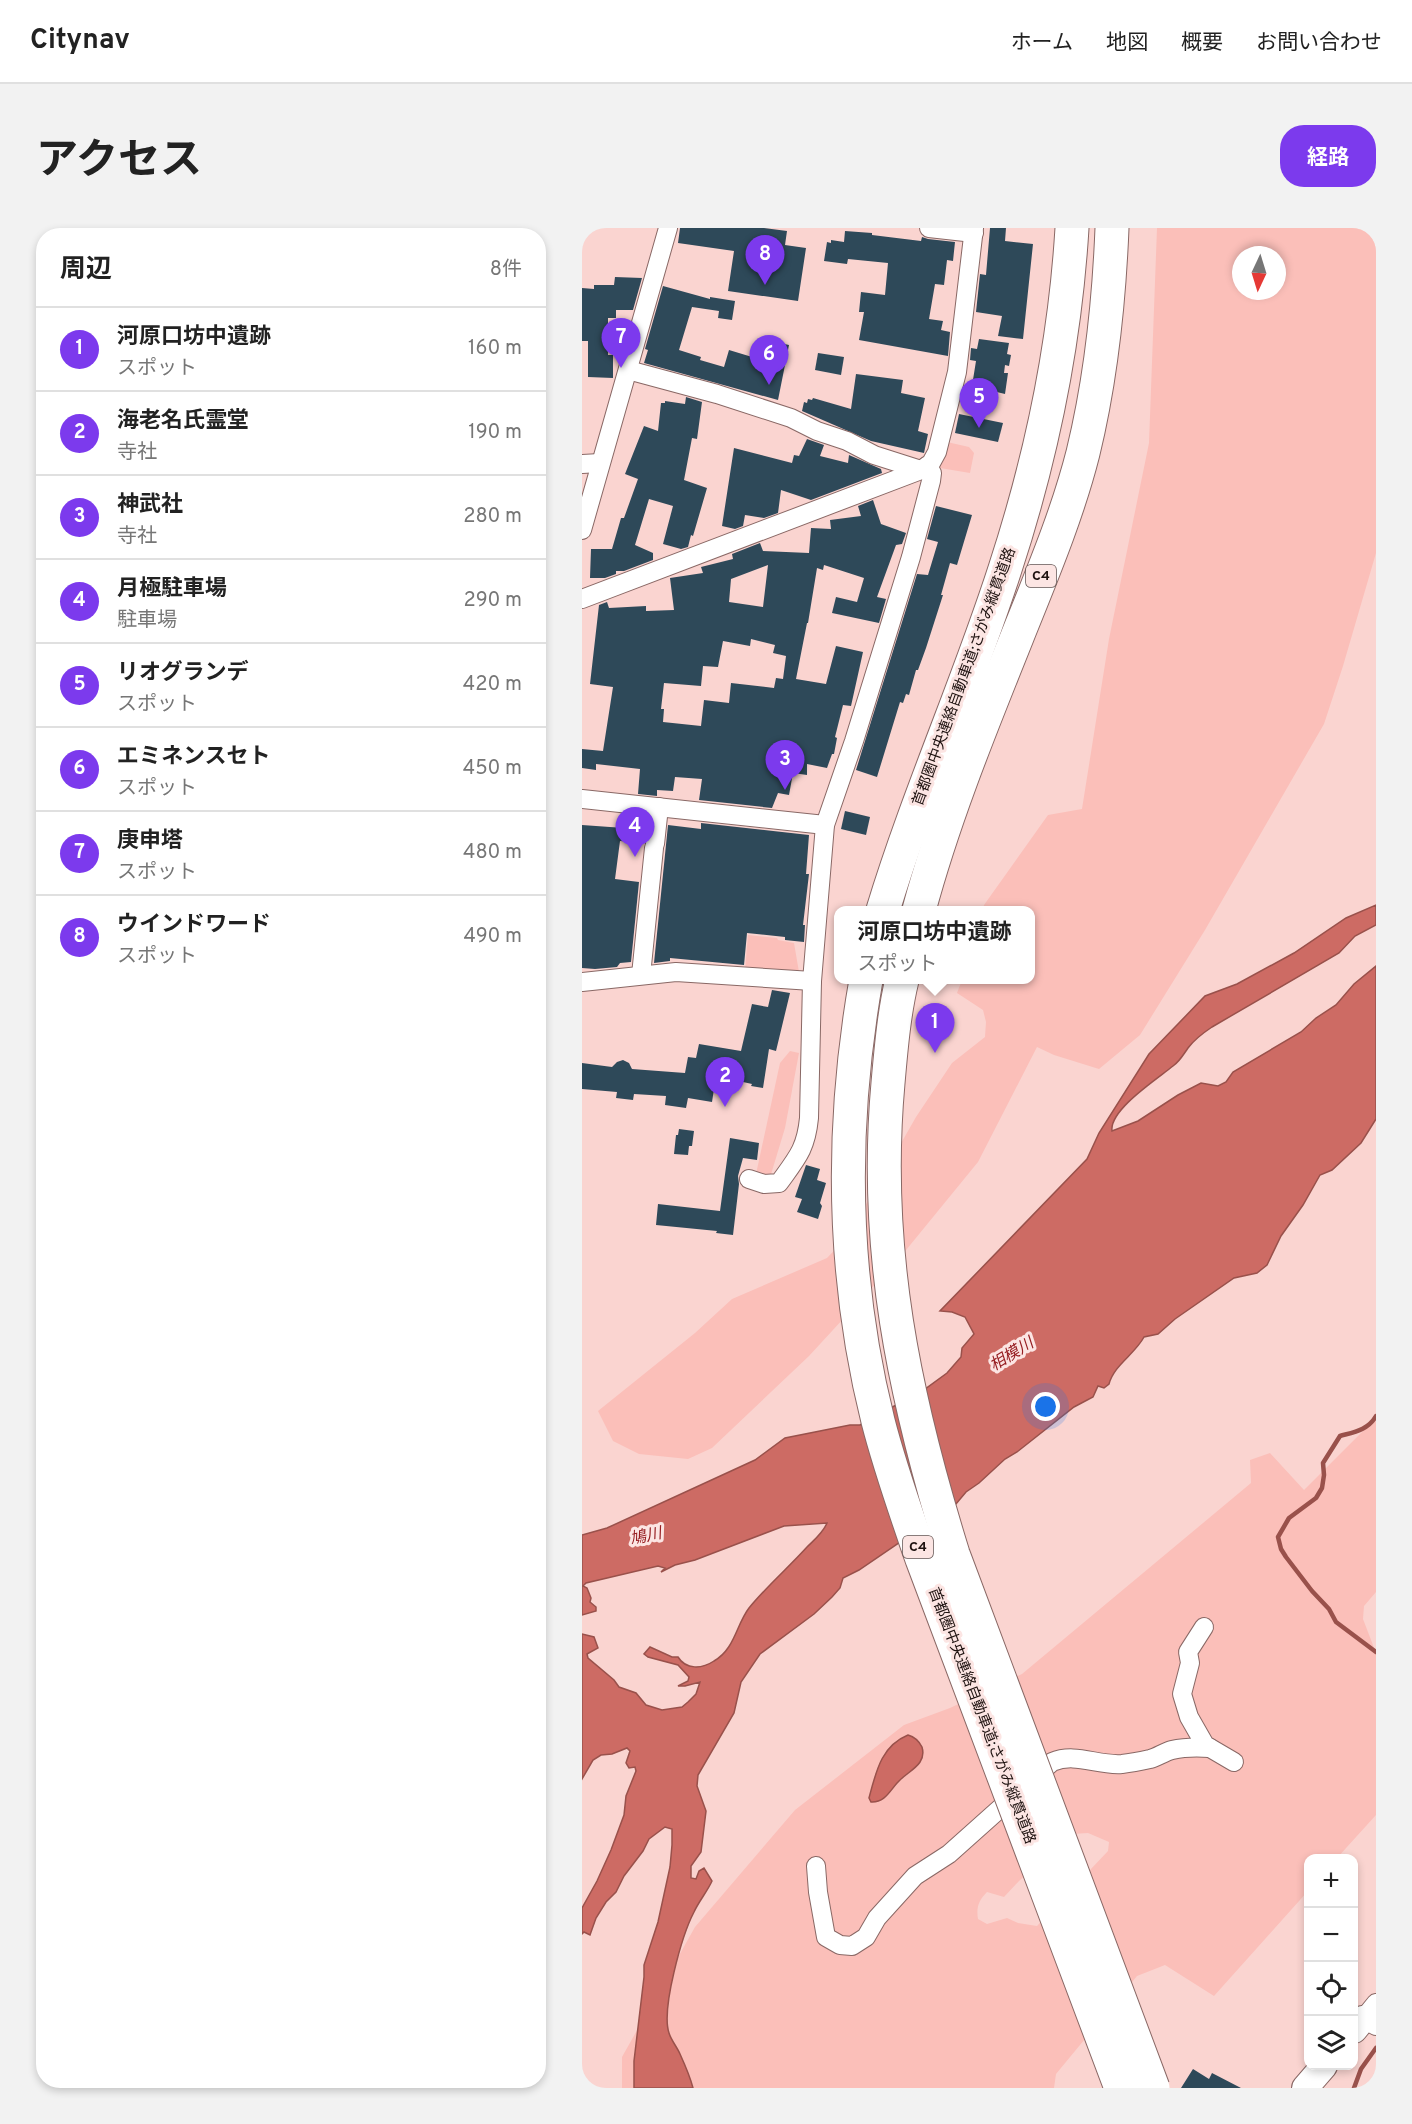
<!DOCTYPE html>
<html lang="ja">
<meta charset="utf-8">
<style>
:root{--surface:#fff;--page:#f2f2f2;--text:#222;--muted:#767676;--line:#e0e0e0;--accent:#7c3aed}
body{margin:0;font-family:Overpass,"Noto Sans JP",sans-serif;background:var(--page);color:var(--text)}
.controls{position:absolute;right:18px;bottom:18px;display:grid;overflow:hidden;border-radius:12px;box-shadow:0 3px 9px #0003}
.controls button{width:54px;height:54px;display:grid;place-items:center;padding:0;border:0;border-bottom:2px solid var(--line);background:var(--surface);color:var(--text);font:30px sans-serif}
.compass{position:absolute;left:650px;top:18px;width:54px;height:54px;border-radius:50%;background:var(--surface);box-shadow:0 3px 9px #0003;rotate:184deg}
.you{position:absolute;left:464px;top:1179px;width:21px;height:21px;margin:-15px;border:4px solid #fff;border-radius:50%;background:#1a73e8;box-shadow:0 0 0 9px #1a73e833}
.badge{display:grid;place-items:center;width:39px;height:39px;border-radius:50%;background:var(--accent);color:#fff;font-size:20px;font-weight:700}
.pin{position:absolute;translate:-50% -50px;filter:drop-shadow(0 2px 3px #0008)}
.pin::after{content:'';position:absolute;top:32px;width:21px;height:18px;background:inherit;clip-path:polygon(0 0,100% 0,50% 100%)}
.popup{position:absolute;left:252px;top:678px;width:201px;height:78px;box-sizing:border-box;display:grid;place-content:center;border-radius:12px;background:var(--surface);filter:drop-shadow(0 2px 4px #0005);font-size:20px;white-space:nowrap;color:var(--muted)}
.popup b{font-size:22px;color:var(--text)}
.popup::after{content:'';position:absolute;left:50%;top:100%;margin-left:-12px;border:12px solid transparent;border-top-color:var(--surface)}
.list{margin:0;padding:0;list-style:none}
h2{display:flex;justify-content:space-between;align-items:center;height:78px;margin:0;padding:0 24px;font-size:26px}
h2 small{font-size:20px;font-weight:400;color:var(--muted)}
.list li{display:grid;grid-template-columns:39px 1fr auto;gap:18px;align-items:center;box-sizing:border-box;height:84px;padding:0 24px;border-top:2px solid var(--line)}
.list b{display:block;font-size:22px;white-space:nowrap}
.list p{margin:0;font-size:20px;white-space:nowrap;color:var(--muted)}
.list em{font-size:20px;font-style:normal;color:var(--muted)}
.icon{flex:none;width:33px;height:33px;fill:none;stroke:currentColor;stroke-width:2;stroke-linecap:round;stroke-linejoin:round}
.map{position:relative;flex:none;width:794px;height:1860px;overflow:hidden;border-radius:24px}
header{display:flex;align-items:center;gap:36px;box-sizing:border-box;height:84px;padding:0 30px;background:var(--surface);border-bottom:2px solid var(--line)}
header strong{font-size:28px}
nav{display:flex;gap:33px;margin-inline-start:auto;font-size:21px}
.intro{display:flex;align-items:center;justify-content:space-between;box-sizing:border-box;height:144px;padding:0 36px}
h1{margin:0;font-size:42px}
.button{padding:15px 27px;border-radius:24px;background:var(--accent);color:#fff;font-size:21px;font-weight:700}
main{display:flex;gap:36px;padding:0 36px}
aside{flex:1;background:var(--surface);border-radius:24px;box-shadow:0 3px 9px #0003}
.map>svg:first-child{display:block}
.green{fill:#fbbfb9;fill-rule:evenodd}
.water{fill:#cd6b64;stroke:#99514b;stroke-width:1.5}
.lines{fill:none;stroke-linecap:round;stroke-linejoin:round}
.stream{stroke:#99514b;stroke-width:4.5}
.building{fill:#2e4959;fill-rule:evenodd}
.street-casing{stroke:#896865;stroke-width:20}
.secondary-casing{stroke:#896865;stroke-width:28}
.highway-casing{stroke:#896865;stroke-width:35}
.street{stroke:#fff;stroke-width:18}
.secondary{stroke:#fff;stroke-width:26}
.highway{stroke:#fff;stroke-width:33}
.highway-bridge-casing{stroke:#896865;stroke-width:35;stroke-linecap:butt}
.highway-bridge{stroke:#fff;stroke-width:33}
.labels{text-anchor:middle;dominant-baseline:central;stroke-width:6;stroke-linejoin:round;paint-order:stroke}
.shield{fill:#fce5e3;stroke:#615250;stroke-width:1.5}
.shield-label{font-size:14px;font-weight:bold;fill:#1f1311}
.street-label{font-size:15px;fill:#1f1311;stroke:#fce5e3}
.water-label{font-size:16px;font-style:italic;fill:#961d21;stroke:#fce5e3}
</style>
<header>
<strong>Citynav</strong>
<nav><a>ホーム</a><a>地図</a><a>概要</a><a>お問い合わせ</a></nav>
</header>
<div class="intro"><h1>アクセス</h1><a class="button">経路</a></div>
<main>
<aside>
<h2>周辺<small>8件</small></h2>
<ul class="list">
<li><span class="badge">1</span><div><b>河原口坊中遺跡</b><p>スポット</p></div><em>160 m</em></li>
<li><span class="badge">2</span><div><b>海老名氏霊堂</b><p>寺社</p></div><em>190 m</em></li>
<li><span class="badge">3</span><div><b>神武社</b><p>寺社</p></div><em>280 m</em></li>
<li><span class="badge">4</span><div><b>月極駐車場</b><p>駐車場</p></div><em>290 m</em></li>
<li><span class="badge">5</span><div><b>リオグランデ</b><p>スポット</p></div><em>420 m</em></li>
<li><span class="badge">6</span><div><b>エミネンスセト</b><p>スポット</p></div><em>450 m</em></li>
<li><span class="badge">7</span><div><b>庚申塔</b><p>スポット</p></div><em>480 m</em></li>
<li><span class="badge">8</span><div><b>ウインドワード</b><p>スポット</p></div><em>490 m</em></li>
</ul>
</aside>
<div class="map">
<svg width="794" height="1860" viewBox="0 0 794 1860">
<rect width="100%" height="100%" fill="#fad4d0"/>
<!-- green -->
<g class="green">
<path d="M575,0H794V325L761,438L742,496L623,702L558,807L517,841L472,827L455,819L396,934L320,1027L227,1128L130,1220L106,1231L57,1226L31,1213L16,1183L113,1105L150,1071L245,1030L266,1008L334,889L370,835L403,809L404,794L401,782L375,765L380,752H449V682H401L402,677L466,587L500,581L527,411L567,215ZM659,27H695V63H659Z"/>
<polygon points="365,214 387,219 392,225 388,245 358,240"/>
<polygon points="166,707 195,710 196,712 212,715 217,744 163,742"/>
<polygon points="208,823 217,825 203,900 187,953 174,946 198,835"/>
<path d="M794,1193V1364L782,1378L781,1391L794,1425V1587L755,1630H726V1663L632,1768L583,1737L555,1748L474,1846L472,1860H40V1829L113,1699L213,1582L322,1497L368,1480L440,1446L669,1255L668,1232L688,1225L722,1262L782,1202ZM506,1605L527,1614L526,1623L455,1698L436,1695L425,1690L405,1696L396,1691C394,1679 397,1672 405,1664L422,1669L437,1653L490,1606Z"/>
</g>
<!-- water -->
<g class="water">
<path d="M794,677V697L773,708L757,725L630,799C621,805 612,812 606,820C601,827 598,833 591,838C575,851 527,882 530,903L556,893L596,867L619,855L636,858L644,854L651,844L719,804L734,790L754,777L772,756L794,738V891L779,915L750,942L738,947L721,977L699,1008L685,1037L675,1045L652,1050L593,1091L576,1106L562,1109C553,1126 532,1137 527,1156L522,1160L516,1158L511,1169L492,1179L435,1224L423,1231L397,1255L384,1264L374,1276L277,1342L261,1350L258,1360L250,1369L232,1386L178,1426L159,1454L152,1485L116,1547L115,1558L124,1583L119,1624L109,1638V1650L114,1651L117,1643L122,1640L130,1653C125,1664 117,1673 112,1684C100,1707 79,1781 87,1805C89,1812 95,1819 98,1826C103,1837 108,1848 111,1860H52V1833L62,1749V1737L76,1694L88,1639L90,1617V1601L83,1599L67,1611L61,1623L42,1648L34,1664L24,1674L14,1690L8,1707L2,1704L0,1706V1680L15,1653L29,1622L42,1587L44,1568L54,1543L53,1539L47,1540L44,1535L48,1523L45,1520L30,1526L19,1527L11,1532L0,1551V1406L12,1409L16,1420L5,1426L6,1430L32,1452L37,1459L54,1465L64,1477L80,1482L100,1479L106,1474L114,1466L118,1454L103,1458H96L106,1453L107,1449L96,1437L66,1429L62,1426L68,1419L90,1429H96C104,1442 120,1441 132,1433C153,1421 154,1397 167,1380C185,1358 206,1340 225,1319C232,1312 241,1305 245,1295L202,1298L113,1332L93,1337L79,1344L83,1340L76,1338L4,1355L1,1358L5,1360L9,1370L8,1374L14,1379V1383L0,1387V1307L25,1300L173,1232L203,1210L268,1197H278L343,1161L365,1145L379,1129L380,1120L392,1106L383,1089L370,1084L358,1083L505,931L517,905L567,826L623,768L655,756L712,725L764,690Z"/>
<path d="M326,1507C333,1509 337,1513 340,1519C345,1536 328,1542 318,1552C309,1560 304,1575 289,1574L287,1570C294,1544 299,1518 326,1507Z"/>
</g>
<g class="lines">
<!-- stream -->
<g class="stream">
<path d="M794,1188C786,1202 772,1204 758,1208L741,1235L742,1247L740,1260L734,1270L707,1290L696,1309L699,1321L704,1329L730,1363L747,1381L754,1394L794,1424"/>
<polyline points="772,1860 779,1841 794,1820"/>
</g>
</g>
<!-- building -->
<g class="building">
<polygon points="98,0 182,0 205,3 203,17 224,20 216,73 146,63 152,23 96,15"/>
<polygon points="408,0 424,0 423,13 451,16 441,111 416,108 420,88 394,84 398,46 404,47"/>
<polygon points="263,3 290,5 290,7 339,13 340,9 346,11 373,14 371,33 365,32 362,57 353,56 347,91 361,93 359,102 368,104 366,128 277,112 282,84 277,84 279,64 303,67 306,35 266,31 265,36 242,33 245,14 249,15 249,12 262,14"/>
<polygon points="33,49 60,50 51,82 34,82 34,90 26,90 26,127 31,127 31,150 6,149 6,113 0,113 0,60 12,61 12,57 32,57"/>
<polygon points="81,58 128,71 128,69 153,73 150,92 136,90 137,83 110,79 97,122 119,129 118,132 142,139 147,122 180,132 184,112 207,117 196,172 62,135 66,122 63,121"/>
<polygon points="397,111 427,115 425,126 429,127 427,138 423,137 422,145 426,145 423,166 390,158 394,133 388,132 389,120 395,121"/>
<polygon points="236,125 262,129 259,147 233,142"/>
<polygon points="274,146 321,152 319,165 343,170 336,203 346,206 342,225 289,213 220,183 222,174 225,175 226,171 230,172 231,170 269,181"/>
<polygon points="104,169 120,174 115,211 110,210 102,252 125,260 111,308 109,307 106,319 99,321 81,316 91,278 67,271 53,317 71,325 71,332 42,343 34,343 34,346 23,350 8,350 9,321 30,321 39,290 42,290 56,251 43,246 62,198 76,203 79,175 83,175 83,173 103,176"/>
<polygon points="377,186 421,195 416,214 373,205"/>
<polygon points="225,211 242,217 238,228 266,235 267,227 299,241 300,245 229,272 199,262 196,285 182,290 163,287 161,298 153,301 140,298 152,220 210,235 212,227 217,228"/>
<path d="M291,272L299,296L324,305L320,316L314,317L295,369L304,371L297,395L250,385L254,369L275,374L282,350L242,337L241,342L235,340L226,395H225L214,451L244,456L254,418L281,424L269,478L261,477L253,509L255,510L252,526H250L245,540L225,536V547L211,545L207,567L196,565L190,580L117,572L120,551L93,549L91,563L75,562V568L56,566L58,541L14,536V542L0,540V521L21,523L31,459L8,456L17,377L25,374L27,380L64,378V383L92,382L88,350L121,345L119,339L151,331L150,326L178,315L181,323L227,325L229,300L249,301L248,292L279,288L276,278ZM186,337L181,379L147,374L149,351ZM169,411L193,417L191,425L204,428L201,451L194,450L192,460L149,455L147,475L122,472L119,498L81,494L82,481H79L82,455L119,458L121,438L136,439L141,413L168,418Z"/>
<polygon points="354,278 390,287 375,337 368,335 359,367 361,367 344,420 336,442 334,442 327,467 324,466 321,475 318,474 295,549 274,542 335,346 346,347 356,314 345,311"/>
<polygon points="263,583 288,589 284,607 259,601"/>
<polygon points="51,594 64,596 62,615 38,613 33,651 57,654 49,734 38,735 35,739 13,741 0,740 0,597 42,600 42,596 51,597"/>
<polygon points="119,595 227,607 224,646 227,646 221,697 223,697 222,714 203,712 203,709 165,705 162,737 88,730 88,733 72,735 86,597 119,601"/>
<polygon points="190,762 208,765 194,823 187,821 181,860 169,858 170,856 134,848 130,874 106,870 104,880 83,877 84,868 52,866 51,872 34,870 35,864 0,861 0,835 30,839 35,834 41,832 47,835 50,841 103,845 106,829 114,830 117,816 159,823 170,776 186,779"/>
<polygon points="97,901 112,903 110,918 107,918 106,927 92,926 94,907 96,907"/>
<polygon points="148,910 177,915 175,932 161,930 156,948 157,956 151,1007 134,1005 135,1003 74,997 76,976 138,983"/>
<polygon points="224,937 238,941 235,952 244,955 238,975 240,978 236,991 215,984 220,971 213,969"/>
<polygon points="611,1841 627,1851 630,1845 659,1860 599,1860"/>
</g>
<g class="lines">
<defs>
<g id="street">
<polyline points="347,0 392,5"/>
<polyline points="46,142 135,166 209,190 235,203 265,213 292,227 339,242"/>
<polyline points="0,236 18,235"/>
<polyline points="0,302 86,0"/>
<polyline points="0,371 339,242 349,235 355,224 375,144 392,0"/>
<polyline points="0,571 243,597"/>
<polyline points="73,616 77,579"/>
<polyline points="59,747 72,620"/>
<polyline points="0,754 94,744 230,753"/>
<path d="M167,951L182,956L197,955C215,930 224,921 227,890L230,753L243,597L272,513L329,329L349,253L350,245L345,238"/>
<polyline points="622,1399 606,1424 608,1435 600,1466 607,1489 623,1517 652,1534"/>
<path d="M234,1638L236,1664L244,1709L258,1717L270,1718L284,1709L295,1690L333,1648L367,1626L470,1534C494,1524 515,1538 540,1536C549,1535 559,1533 568,1531C576,1529 582,1524 590,1522C603,1519 615,1519 628,1520"/>
<polyline points="794,1775 781,1791 794,1798"/>
</g>
<g id="secondary">
<polyline points="772,1802 781,1791"/>
<polyline points="723,1860 742,1838"/>
</g>
<g id="highway">
<path d="M301,682C336,567 386,456 423,341C459,231 483,116 490,0"/>
<path d="M337,682C362,589 399,499 435,409C459,349 485,288 501,225C519,151 527,75 530,0"/>
</g>
</defs>
<!-- street casing -->
<use href="#street" class="street-casing"/>
<!-- secondary casing -->
<use href="#secondary" class="secondary-casing"/>
<!-- highway casing -->
<use href="#highway" class="highway-casing"/>
<!-- street -->
<use href="#street" class="street"/>
<!-- secondary -->
<use href="#secondary" class="secondary"/>
<!-- highway -->
<use href="#highway" class="highway"/>
<defs>
<g id="highway-bridge">
<path d="M284,752C258,900 259,1045 296,1193C308,1240 324,1285 340,1331L539,1860"/>
<path d="M320,752C312,785 309,821 306,855C291,1021 322,1168 371,1326L571,1860"/>
</g>
</defs>
<!-- highway-bridge casing -->
<use href="#highway-bridge" class="highway-bridge-casing"/>
<!-- highway-bridge -->
<use href="#highway-bridge" class="highway-bridge"/>
</g>
<g class="labels">
<!-- shield labels -->
<g class="shield">
<rect x="444" y="337" width="30" height="22" rx="4.5"/>
<rect x="321" y="1308" width="30" height="22" rx="4.5"/>
</g>
<g class="shield-label">
<text x="459" y="348">C4</text>
<text x="336" y="1319">C4</text>
</g>
<!-- street labels -->
<g class="street-label">
<text transform="translate(383 449) rotate(-70)">首都圏中央連絡自動車道;さがみ縦貫道路</text>
<text transform="translate(399 1488) rotate(69)">首都圏中央連絡自動車道;さがみ縦貫道路</text>
</g>
<!-- water labels -->
<g class="water-label">
<text transform="translate(430 1127) rotate(-32)">相模川</text>
<text transform="translate(64 1309) rotate(-12)">鳩川</text>
</g>
</g>
</svg>
<div class="controls">
<button>+</button>
<button>−</button>
<button><svg class="icon" aria-label="locate" viewBox="0 0 24 24"><circle cx="12" cy="12" r="6"/><path d="M12 2v4M12 18v4M2 12h4M18 12h4"/></svg></button>
<button><svg class="icon" aria-label="layers" viewBox="0 0 24 24"><path d="M12 4l9 5-9 5-9-5zM3 14l9 5 9-5"/></svg></button>
</div>
<svg class="compass" viewBox="-18 -18 36 36"><path d="M0-13l5 13h-10z" fill="#e53935"/><path d="M0 13l5-13h-10z" fill="#767676"/></svg>
<div class="you"></div>
<div class="pin badge" style="left:353px;top:825px">1</div>
<div class="popup"><b>河原口坊中遺跡</b>スポット</div>
<div class="pin badge" style="left:143px;top:879px">2</div>
<div class="pin badge" style="left:203px;top:562px">3</div>
<div class="pin badge" style="left:53px;top:629px">4</div>
<div class="pin badge" style="left:397px;top:200px">5</div>
<div class="pin badge" style="left:187px;top:157px">6</div>
<div class="pin badge" style="left:39px;top:140px">7</div>
<div class="pin badge" style="left:183px;top:57px">8</div>
</div>
</main>
